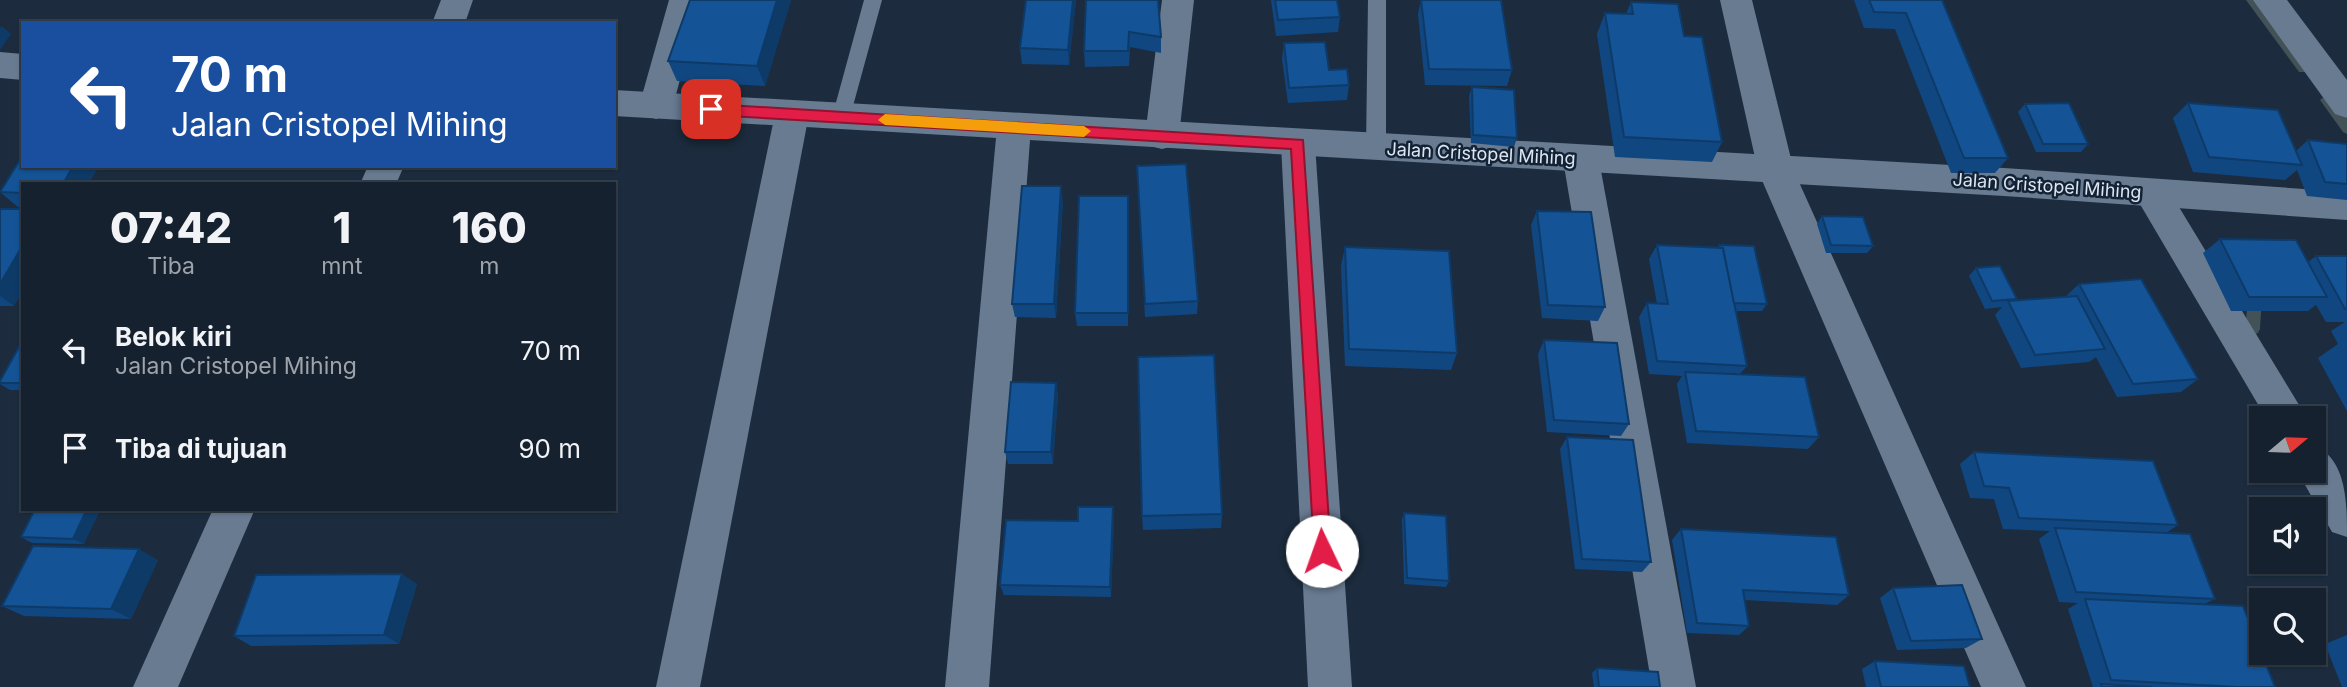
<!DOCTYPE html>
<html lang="id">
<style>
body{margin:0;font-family:Inter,sans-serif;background:#1e2936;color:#f1f3f6;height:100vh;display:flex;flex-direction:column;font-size:26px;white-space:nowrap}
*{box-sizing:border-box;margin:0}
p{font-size:23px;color:#9da3aa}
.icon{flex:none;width:38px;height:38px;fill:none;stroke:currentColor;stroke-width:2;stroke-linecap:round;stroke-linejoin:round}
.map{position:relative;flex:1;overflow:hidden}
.details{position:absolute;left:21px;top:182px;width:595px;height:329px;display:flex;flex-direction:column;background:#15212e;border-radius:0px;box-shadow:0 2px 5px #0004,0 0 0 2px #343e4a}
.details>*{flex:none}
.hud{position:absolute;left:21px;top:21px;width:595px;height:147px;border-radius:0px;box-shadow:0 2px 5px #0004,0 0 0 2px #343e4a;background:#1a4fa0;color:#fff;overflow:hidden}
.needle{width:46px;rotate:71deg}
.controls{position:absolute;left:2249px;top:406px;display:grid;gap:14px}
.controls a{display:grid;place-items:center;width:77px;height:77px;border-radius:0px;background:#15212e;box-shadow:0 2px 5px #0004,0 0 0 2px #343e4a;font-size:35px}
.pin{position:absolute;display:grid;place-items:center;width:60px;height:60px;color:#fff;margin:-30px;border-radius:14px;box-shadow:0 4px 10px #0006}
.me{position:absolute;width:77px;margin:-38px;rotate:357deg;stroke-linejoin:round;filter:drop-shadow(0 0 5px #0008)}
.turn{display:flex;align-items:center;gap:24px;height:147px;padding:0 35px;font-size:32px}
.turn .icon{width:91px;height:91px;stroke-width:2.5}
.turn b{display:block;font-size:49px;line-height:60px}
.eta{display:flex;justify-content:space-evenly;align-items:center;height:119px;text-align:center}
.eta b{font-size:42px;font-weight:800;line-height:49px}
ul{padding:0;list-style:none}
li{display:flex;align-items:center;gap:21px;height:98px;padding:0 35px}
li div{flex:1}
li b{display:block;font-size:26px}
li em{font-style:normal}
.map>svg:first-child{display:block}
</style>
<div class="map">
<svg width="2347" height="687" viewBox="0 0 2347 687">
<rect width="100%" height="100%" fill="#1c2c3e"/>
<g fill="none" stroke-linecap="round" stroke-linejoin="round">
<g fill="#435256" fill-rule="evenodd">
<polygon points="2246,0 2258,0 2307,66 2309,69 2307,72 2299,72"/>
<polygon points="2326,95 2330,97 2347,119 2347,134 2343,132 2320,100"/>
<polygon points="2255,288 2260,290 2262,294 2260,329 2258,333 2245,339 2240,337 2235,327 2237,323 2246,322 2248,294 2250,290"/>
</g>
<g fill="#687b91" fill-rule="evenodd">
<polygon points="864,0 882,0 850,117 848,122 841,124 834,122 832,117"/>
<polygon points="1368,0 1386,0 1386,148 1383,153 1376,155 1369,153 1366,148"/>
</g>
<g fill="#687b91" fill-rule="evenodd">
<polygon points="441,0 473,0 465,23 432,23"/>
<polygon points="669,0 701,0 673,106 668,115 656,119 644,115 639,106"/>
<polygon points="1162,0 1194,0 1179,136 1174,146 1162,149 1150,146 1145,136"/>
<polygon points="1720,0 1752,0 1794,171 2026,687 1981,687 1758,171"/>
<polygon points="792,101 804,105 809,114 700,687 656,687 775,114 780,105"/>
<polygon points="1014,114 1026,118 1031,127 989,687 945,687 997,127 1002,118"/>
<polygon points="1298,130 1310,134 1315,144 1352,687 1308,687 1281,144 1286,134"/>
<polygon points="1581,146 1593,150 1599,160 1696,687 1652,687 1563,160 1569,150"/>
<polygon points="368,166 404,166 396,184 360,184"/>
<polygon points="2152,180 2165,184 2307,418 2266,418 2134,194 2139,184"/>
<path d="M 2314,445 C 2347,460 2347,502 2347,537 L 2332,532 L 2297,471 L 2314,471 Z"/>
<polygon points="213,509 255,509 178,687 133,687"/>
</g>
<g fill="#687b91" fill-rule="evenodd">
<polygon points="2253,0 2287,0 2347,80 2347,118 2335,114"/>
<polygon points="0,52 23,54 23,80 0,78"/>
<polygon points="614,90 2004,168 2347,192 2347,220 2004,196 614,116"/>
</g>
</g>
<g fill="#114780">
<polygon points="690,0 791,0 765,86 677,81 668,61"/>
<polygon points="1026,0 1076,0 1069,65 1022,64 1020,48"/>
<polygon points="1086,0 1161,37 1161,53 1130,47 1129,66 1085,67 1084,51"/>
<polygon points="1271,0 1337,0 1340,17 1338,32 1276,36"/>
<polygon points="1421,0 1512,70 1507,86 1425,85 1418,14"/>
<polygon points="1854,0 1942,0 2008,158 1995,173 1951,173 1895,29 1864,28"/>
<polygon points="1631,2 1684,36 1722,142 1712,162 1615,157 1597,34 1605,13 1626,14"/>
<polygon points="1284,43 1329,70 1349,85 1347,100 1288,103 1282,59"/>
<polygon points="1472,87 1517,138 1514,147 1471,143 1469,96"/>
<polygon points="2188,103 2296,151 2308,140 2347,144 2347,200 2307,196 2297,170 2285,180 2193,172 2173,118"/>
<polygon points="2025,104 2088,144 2081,152 2036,152 2018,112"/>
<polygon points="23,155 23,166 99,166 88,184 23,184 23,207 18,207 0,192"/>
<polygon points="1137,166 1198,301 1197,314 1145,317"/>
<polygon points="1063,201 1056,318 1015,317 1012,304"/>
<polygon points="0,209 14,306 0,306"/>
<polygon points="1129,211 1128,326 1077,326 1075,313"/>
<polygon points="1537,211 1605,307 1598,321 1542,318 1531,225"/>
<polygon points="1822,216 1873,246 1867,253 1826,253 1817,224"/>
<polygon points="2220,239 2308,262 2316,256 2347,256 2347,411 2318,358 2338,344 2331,331 2345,322 2326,322 2316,305 2308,311 2231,311 2203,253"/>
<polygon points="1657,245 1718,247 1719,245 1767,304 1762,311 1735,311 1747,366 1740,374 1819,437 1808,449 1687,443 1677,384 1682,376 1649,374 1639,317 1647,303 1657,304 1649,259"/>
<polygon points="1345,247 1457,353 1451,370 1345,366 1341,266"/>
<polygon points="1976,268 2017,299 2016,301 2065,297 2079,284 2198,379 2181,392 2117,397 2096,357 2089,362 2021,368 1995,315 2002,307 1985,309 1969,276"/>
<polygon points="1544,340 1629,424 1621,436 1547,432 1538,354"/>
<polygon points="23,345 23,390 10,390 0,384 0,381"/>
<polygon points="1056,383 1058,396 1053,464 1008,464 1005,452"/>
<polygon points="1567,437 1651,562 1642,572 1575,569 1560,449"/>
<polygon points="1974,452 2178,525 2166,533 2215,599 2204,604 2275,687 2093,687 2068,609 2078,603 2059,602 2039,539 2050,531 2003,529 1994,499 1970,498 1960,464"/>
<polygon points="35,509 84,544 32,543 21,537"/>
<polygon points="1404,513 1449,581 1446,587 1404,584 1402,519"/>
<polygon points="1222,514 1221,528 1143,530 1142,516"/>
<polygon points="1114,519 1111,597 1004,595 1000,585"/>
<polygon points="1681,529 1849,595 1837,605 1745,600 1749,626 1739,635 1687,633 1672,540"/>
<polygon points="158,560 131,619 24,616 2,606"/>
<polygon points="417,584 399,644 251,646 234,636"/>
<polygon points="1893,588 1982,639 1966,648 1897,650 1880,598"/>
<polygon points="2347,635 2347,687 2342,687 2325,644"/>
<polygon points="1875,661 1970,687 1866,687 1862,669"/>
<polygon points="1597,668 1660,687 1594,687 1592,673"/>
</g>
<g fill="#0e3a68">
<polygon points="777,0 791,0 765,86 757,66"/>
<polygon points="1073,0 1076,0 1069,65 1068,50"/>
<polygon points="2,26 11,34 0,50 0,28"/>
<polygon points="73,166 99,166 88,184 63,184"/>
<polygon points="1061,186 1063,201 1056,318 1054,304"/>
<polygon points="1128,196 1129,211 1128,326"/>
<polygon points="23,245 23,292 14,306 0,296 0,284"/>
<polygon points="1056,383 1058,396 1053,464 1051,452"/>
<polygon points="1113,507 1114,519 1111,597 1110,587"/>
<polygon points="87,509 101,509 84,544 73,539"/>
<polygon points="139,549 158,560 131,619 111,609"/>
<polygon points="402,574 417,584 399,644 384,635"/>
</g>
<g fill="#145395" stroke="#0e3a68" stroke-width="2">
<polygon points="690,0 777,0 757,66 668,61"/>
<polygon points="1026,0 1073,0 1068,50 1020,48"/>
<polygon points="1086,0 1158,0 1161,37 1129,32 1128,51 1084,51"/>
<polygon points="1275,0 1337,0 1340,17 1278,20"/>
<polygon points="1421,0 1501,0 1512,70 1429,69"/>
<polygon points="1869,0 1942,0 2008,158 1964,158 1906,13 1874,12"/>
<polygon points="1631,2 1678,4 1684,36 1702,37 1722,142 1624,137 1605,13 1633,14"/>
<polygon points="1325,42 1329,70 1347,69 1349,85 1289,88 1284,43"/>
<polygon points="1472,87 1514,90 1517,138 1473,135"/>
<polygon points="2069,103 2088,144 2043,144 2025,104"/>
<polygon points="2188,103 2278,110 2302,165 2209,157"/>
<polygon points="2308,140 2347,144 2347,184 2325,182"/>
<polygon points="23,155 23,166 73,166 63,184 23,184 23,193 0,192"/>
<polygon points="1186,164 1198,301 1145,304 1137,166"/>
<polygon points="1022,186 1061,186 1054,304 1012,304"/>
<polygon points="1079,196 1128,196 1128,313 1075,313"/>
<polygon points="0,209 23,209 23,245 0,284"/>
<polygon points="1537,211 1591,212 1605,307 1548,305"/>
<polygon points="1822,216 1863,217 1873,246 1831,245"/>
<polygon points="2220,239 2296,240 2327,297 2249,297"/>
<polygon points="1657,245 1723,248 1747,366 1657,361 1647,303 1668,304"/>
<polygon points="1719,245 1754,246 1767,304 1734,303 1723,248 1720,248"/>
<polygon points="1345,247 1449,251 1457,353 1349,349"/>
<polygon points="2316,256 2347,256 2347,309 2345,309"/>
<polygon points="2000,266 2017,299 1992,301 1976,268"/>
<polygon points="2141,279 2198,379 2133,384 2079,284"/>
<polygon points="2077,296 2105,349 2035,355 2008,301"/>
<polygon points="1544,340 1617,343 1629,424 1554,420"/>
<polygon points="20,345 23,345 23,383 0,383 0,381"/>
<polygon points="1214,355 1222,514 1142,516 1138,357"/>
<polygon points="1685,372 1805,377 1819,437 1696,431"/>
<polygon points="1011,382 1056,383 1051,452 1005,452"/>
<polygon points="1567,437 1633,440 1651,562 1582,559"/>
<polygon points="1974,452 2153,461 2178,525 2019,518 2009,488 1984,486"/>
<polygon points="1078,507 1113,507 1110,587 1000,585 1006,520 1078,521"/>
<polygon points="35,509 87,509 73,539 21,537"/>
<polygon points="1404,513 1446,516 1449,581 1407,578"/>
<polygon points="2055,528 2190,534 2215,599 2076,592"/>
<polygon points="1681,529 1836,537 1849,595 1743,590 1749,626 1697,623"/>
<polygon points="33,546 139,549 111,609 2,606"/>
<polygon points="402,574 384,635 234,636 256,575"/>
<polygon points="1962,585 1982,639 1911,641 1893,588"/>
<polygon points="2085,599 2243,606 2275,687 2236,687 2111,680"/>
<polygon points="1875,661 1964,666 1970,687 1881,687"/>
<polygon points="1597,668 1658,672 1660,687 1599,687"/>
<polygon points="2101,684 2152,687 2102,687"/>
</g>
<polygon fill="#e11d48" stroke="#92132f" stroke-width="2" points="711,104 1303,140 1331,551 1328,557 1322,559 1316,557 1314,551 1291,149 711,115 704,109"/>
<polygon fill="#f59e0b" points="885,114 1084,126 1091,131 1084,137 885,125 878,120"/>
<g text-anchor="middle" stroke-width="5" stroke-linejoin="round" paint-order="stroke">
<g font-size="18" fill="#dce6f2" stroke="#132234">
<text transform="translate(1481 154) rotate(3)" y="6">Jalan Cristopel Mihing</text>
<text transform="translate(2047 186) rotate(4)" y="6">Jalan Cristopel Mihing</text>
</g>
</g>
</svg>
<div class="controls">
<a><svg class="needle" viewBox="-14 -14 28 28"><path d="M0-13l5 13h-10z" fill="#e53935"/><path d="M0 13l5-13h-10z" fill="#9da3aa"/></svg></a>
<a><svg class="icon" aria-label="sound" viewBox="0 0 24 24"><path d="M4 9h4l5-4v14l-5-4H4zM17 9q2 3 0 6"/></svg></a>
<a><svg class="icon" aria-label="search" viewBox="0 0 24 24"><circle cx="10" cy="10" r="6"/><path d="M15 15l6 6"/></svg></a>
</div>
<div class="pin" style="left:711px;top:109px;background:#d93025"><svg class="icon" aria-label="arrive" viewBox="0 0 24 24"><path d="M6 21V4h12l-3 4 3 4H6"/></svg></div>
<svg class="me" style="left:1322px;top:551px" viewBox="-20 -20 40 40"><circle r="19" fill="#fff"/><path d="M0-13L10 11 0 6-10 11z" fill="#e11d48"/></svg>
<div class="hud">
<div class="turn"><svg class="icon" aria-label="left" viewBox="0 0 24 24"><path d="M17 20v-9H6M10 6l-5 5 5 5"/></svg><div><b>70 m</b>Jalan Cristopel Mihing</div></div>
</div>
<section class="details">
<div class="eta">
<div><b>07:42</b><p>Tiba</p></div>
<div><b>1</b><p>mnt</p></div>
<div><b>160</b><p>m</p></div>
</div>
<ul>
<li><svg class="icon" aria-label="left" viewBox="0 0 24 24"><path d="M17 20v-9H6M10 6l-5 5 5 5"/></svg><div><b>Belok kiri</b><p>Jalan Cristopel Mihing</p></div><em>70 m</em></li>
<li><svg class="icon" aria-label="arrive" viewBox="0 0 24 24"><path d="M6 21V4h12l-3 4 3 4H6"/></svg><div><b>Tiba di tujuan</b></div><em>90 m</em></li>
</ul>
</section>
</div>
